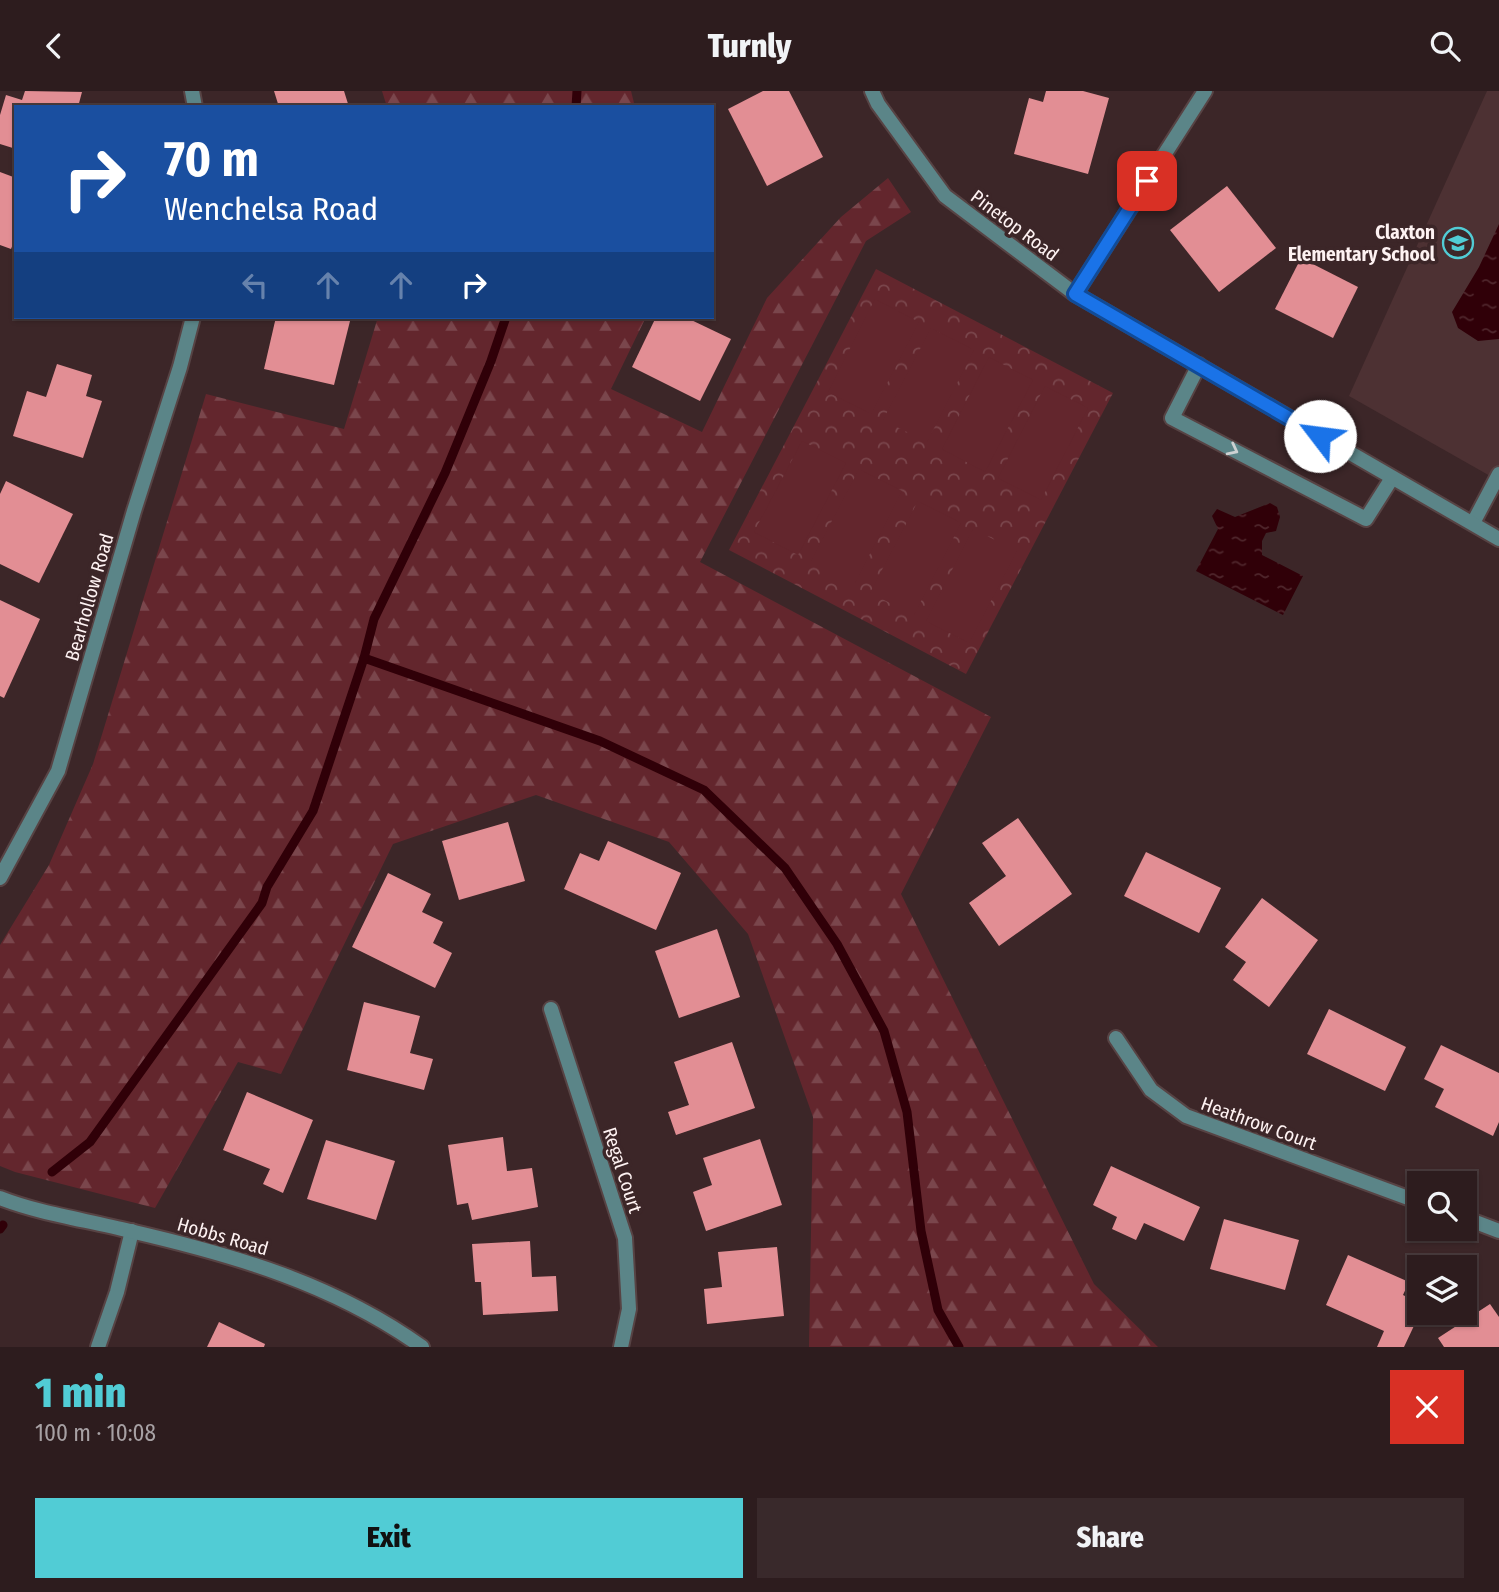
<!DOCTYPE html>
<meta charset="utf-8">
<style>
body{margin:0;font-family:"Fira Sans Condensed",sans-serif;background:#39292b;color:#f1f3f6;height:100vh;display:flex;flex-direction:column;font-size:26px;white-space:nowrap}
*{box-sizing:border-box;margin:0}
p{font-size:23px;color:#a7a1a4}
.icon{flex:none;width:38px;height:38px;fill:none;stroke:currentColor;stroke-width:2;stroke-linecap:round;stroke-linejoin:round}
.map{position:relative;height:1256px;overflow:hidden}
.drawer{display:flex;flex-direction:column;background:#2d1c1e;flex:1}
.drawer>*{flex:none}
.top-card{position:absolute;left:14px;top:14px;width:700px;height:214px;border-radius:0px;box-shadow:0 2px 5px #0004,0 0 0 2px #483a3c;background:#1a4fa0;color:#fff;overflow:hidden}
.fabs{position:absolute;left:1407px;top:1080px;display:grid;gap:14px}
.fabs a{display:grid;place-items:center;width:70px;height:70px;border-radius:0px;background:#2d1c1e;box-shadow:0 2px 5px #0004,0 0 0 2px #483a3c;font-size:35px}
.pin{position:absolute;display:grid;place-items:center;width:60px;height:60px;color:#fff;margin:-30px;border-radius:14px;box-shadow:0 4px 10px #0006}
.me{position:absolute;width:77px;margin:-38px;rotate:300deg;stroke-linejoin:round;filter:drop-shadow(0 0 5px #0008)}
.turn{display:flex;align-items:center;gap:24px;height:147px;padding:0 35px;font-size:32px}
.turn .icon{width:91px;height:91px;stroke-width:2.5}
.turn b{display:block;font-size:49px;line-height:60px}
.lanes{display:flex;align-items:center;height:66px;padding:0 35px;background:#0003;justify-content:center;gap:35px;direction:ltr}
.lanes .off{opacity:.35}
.round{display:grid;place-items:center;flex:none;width:74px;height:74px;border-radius:0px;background:#39292b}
.summary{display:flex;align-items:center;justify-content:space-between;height:119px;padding:0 35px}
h1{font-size:42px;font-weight:800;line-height:52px;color:#51ccd5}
.primary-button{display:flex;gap:14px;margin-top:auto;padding:14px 35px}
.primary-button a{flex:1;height:80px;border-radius:0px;background:#51ccd5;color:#111;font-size:28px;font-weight:800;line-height:80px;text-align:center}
.primary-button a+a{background:#39292b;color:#f1f3f6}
header{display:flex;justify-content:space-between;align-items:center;height:91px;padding:0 35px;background:#2d1c1e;font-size:32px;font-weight:800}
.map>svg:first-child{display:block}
</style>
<header><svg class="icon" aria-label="back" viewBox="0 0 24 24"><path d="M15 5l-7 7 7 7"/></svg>Turnly<svg class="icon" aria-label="search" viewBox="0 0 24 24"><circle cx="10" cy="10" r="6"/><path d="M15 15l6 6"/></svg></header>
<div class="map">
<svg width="1499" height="1256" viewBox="0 0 1499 1256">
<defs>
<pattern id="forest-firs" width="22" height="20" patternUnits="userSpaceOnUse" patternTransform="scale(1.75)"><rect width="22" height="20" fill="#63262d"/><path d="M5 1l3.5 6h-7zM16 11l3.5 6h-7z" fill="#7a464c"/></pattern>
<pattern id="park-crowns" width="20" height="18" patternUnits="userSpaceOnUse" patternTransform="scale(1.75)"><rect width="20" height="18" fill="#63262d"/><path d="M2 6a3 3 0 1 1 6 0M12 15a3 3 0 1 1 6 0" fill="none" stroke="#7a464c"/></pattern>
<pattern id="water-ripples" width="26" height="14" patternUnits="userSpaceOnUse" patternTransform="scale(1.75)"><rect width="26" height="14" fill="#300008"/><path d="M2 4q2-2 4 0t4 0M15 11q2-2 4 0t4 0" fill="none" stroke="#4f262c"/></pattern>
</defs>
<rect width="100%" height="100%" fill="#3c2628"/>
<polygon fill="#4d3133" points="1487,0 1499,0 1499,390 1349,305"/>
<g fill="url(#forest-firs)">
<polygon points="382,0 631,0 635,16 387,16"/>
<polygon points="888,87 911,121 866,150 700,471 991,626 901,803 1094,1193 1158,1256 809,1256 813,1026 748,843 669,751 536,704 393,753 281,983 238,971 155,1117 15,1081 0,1075 0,854 49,774 93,673 206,303 344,338 378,226 646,226 611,298 702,341 767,207 841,126"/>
</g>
<polygon fill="url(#park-crowns)" points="876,178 1113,302 966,583 729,459"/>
<g fill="#63262d">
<polygon points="875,208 919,231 871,323 828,301"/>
<polygon points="931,237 974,259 927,351 883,329"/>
<polygon points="989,266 1033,289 985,381 942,358"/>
<polygon points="1045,295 1088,317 1041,409 998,387"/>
<polygon points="802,350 846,372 798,464 754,441"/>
<polygon points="859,378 902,400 855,492 811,470"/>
<polygon points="918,410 961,432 914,524 870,502"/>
<polygon points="973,438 1017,460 969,552 926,530"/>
</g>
<g fill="url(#water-ripples)">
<polygon points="1499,133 1499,248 1478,250 1458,237 1452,221 1479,176"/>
<polygon points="1270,412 1277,416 1280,426 1276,440 1266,442 1262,450 1262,464 1303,485 1283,524 1196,480 1218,438 1212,425 1217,418 1235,426"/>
</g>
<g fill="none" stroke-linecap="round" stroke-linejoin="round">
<g stroke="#300008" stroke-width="9">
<polyline points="576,16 577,0"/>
<polyline points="364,567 600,650 704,699 785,777 837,853 884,940 907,1021 921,1140 938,1219 959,1256"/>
<polyline points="52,1081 90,1051 262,812 267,796 313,720 364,567 374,528 445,382 491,270 506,226"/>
<polyline points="0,1138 3,1134"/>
</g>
</g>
<g fill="#e28e94">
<polygon points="25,0 82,1 78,16 16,16 16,58 0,53 0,24 6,4 22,9"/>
<polygon points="274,0 344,0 349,16 279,16"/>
<polygon points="763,0 789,0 823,66 767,95 728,18"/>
<polygon points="1046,0 1083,0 1109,7 1088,83 1014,63 1029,7 1043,11"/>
<polygon points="0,81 16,87 16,146 11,158 0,154"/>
<polygon points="1227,95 1276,157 1219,201 1170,139"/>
<polygon points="1301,167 1358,196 1333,247 1275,218"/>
<polygon points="276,226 351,226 334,294 264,278"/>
<polygon points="656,226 685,226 731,248 700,310 632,276"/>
<polygon points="57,273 92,284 86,305 102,310 83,367 13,345 27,300 46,306"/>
<polygon points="6,390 73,423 39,492 0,473 0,403"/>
<polygon points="0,509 40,528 4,607 0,605"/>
<polygon points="1018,727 1072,803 999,855 969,812 1006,785 982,752"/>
<polygon points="508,731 525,790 459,809 442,750"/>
<polygon points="608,750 681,782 656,839 564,798 580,762 599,770"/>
<polygon points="1146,761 1221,797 1199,842 1124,805"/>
<polygon points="388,782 431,803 422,821 443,831 433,852 452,862 435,897 352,856"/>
<polygon points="1262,807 1318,849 1269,916 1233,889 1246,871 1225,856"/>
<polygon points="717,838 740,906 679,927 655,860"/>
<polygon points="364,911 420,925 410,962 433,968 424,999 347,979"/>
<polygon points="1329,918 1406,956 1385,1000 1307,963"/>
<polygon points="732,951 755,1017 676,1044 668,1021 689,1014 674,971"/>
<polygon points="1441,954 1499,982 1499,1031 1493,1045 1435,1016 1444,998 1424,988"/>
<polygon points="247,1001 313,1029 283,1102 263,1093 270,1078 223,1059"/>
<polygon points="503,1046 507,1080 532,1077 538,1116 472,1129 468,1112 457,1114 448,1054"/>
<polygon points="760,1048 782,1114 706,1140 693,1101 712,1094 703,1067"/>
<polygon points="326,1049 395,1070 376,1129 307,1108"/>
<polygon points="1111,1075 1200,1116 1184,1150 1144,1132 1136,1149 1112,1138 1117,1126 1093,1114"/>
<polygon points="1224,1128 1299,1149 1285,1199 1210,1178"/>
<polygon points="530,1150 532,1186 556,1185 558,1220 483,1224 481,1191 475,1191 472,1153"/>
<polygon points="777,1156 784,1225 707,1233 704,1198 722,1196 718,1161"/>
<polygon points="1348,1164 1409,1191 1403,1204 1419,1212 1420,1222 1404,1256 1377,1256 1384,1240 1326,1214"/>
<polygon points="1490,1213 1499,1226 1499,1256 1444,1256 1438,1247"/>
<polygon points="219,1231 265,1253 264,1256 207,1256"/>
</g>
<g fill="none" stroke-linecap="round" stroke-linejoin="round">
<g stroke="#574344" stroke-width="18">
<g id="service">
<polyline points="1199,274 1172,327 1366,428 1392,387"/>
<polyline points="1473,432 1499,383"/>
</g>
</g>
<g stroke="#574344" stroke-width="18">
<g id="minor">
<polyline points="192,0 195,16"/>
<polyline points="872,0 878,13 945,105 1075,203 1499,448"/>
<polyline points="1075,203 1205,0"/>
<polyline points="0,787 58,680 134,420 180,276 193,226"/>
<polyline points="551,918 625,1147 629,1218 621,1256"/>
<polyline points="1116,947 1151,999 1186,1025 1419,1111"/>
<polyline points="1465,1127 1499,1140"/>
<polyline points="98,1256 117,1201 132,1140"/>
</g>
</g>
<g stroke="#574344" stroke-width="18">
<path id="tertiary" d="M 0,1107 C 41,1123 87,1129 130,1140 C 234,1164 334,1193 422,1256"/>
</g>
<use href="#service" stroke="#5b8588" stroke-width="14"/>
<use href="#minor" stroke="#5b8588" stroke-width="14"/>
<use href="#tertiary" stroke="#5b8588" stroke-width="14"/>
</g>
<defs><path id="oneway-chevron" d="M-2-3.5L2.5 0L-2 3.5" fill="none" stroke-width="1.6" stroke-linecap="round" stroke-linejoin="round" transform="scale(1.75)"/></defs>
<use stroke="#cdd1d2" href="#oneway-chevron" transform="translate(1233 359) rotate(27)"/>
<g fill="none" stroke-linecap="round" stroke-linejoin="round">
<g stroke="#114b97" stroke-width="18">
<polyline id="route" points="1147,90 1075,203 1320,345"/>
</g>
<use href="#route" stroke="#1a73e8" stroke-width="12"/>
</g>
<defs>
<g id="school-ring" transform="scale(1.575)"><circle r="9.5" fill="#3c2628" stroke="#51ccd5" stroke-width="1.5"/><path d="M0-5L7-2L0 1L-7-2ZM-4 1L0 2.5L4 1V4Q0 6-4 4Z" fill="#51ccd5"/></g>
</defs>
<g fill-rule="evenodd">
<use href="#school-ring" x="1458" y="152"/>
</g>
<g text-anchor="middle" stroke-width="7" stroke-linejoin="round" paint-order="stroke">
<g font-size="19" fill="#fef2f2" stroke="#3c2628">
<text transform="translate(1015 134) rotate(37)" y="7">Pinetop Road</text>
<text transform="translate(89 506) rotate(-74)" y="7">Bearhollow Road</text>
<text transform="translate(1259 1032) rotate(20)" y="7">Heathrow Court</text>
<text transform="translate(623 1079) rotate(72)" y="7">Regal Court</text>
<text transform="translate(223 1145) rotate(16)" y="7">Hobbs Road</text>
</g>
<g font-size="19" font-weight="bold" fill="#fef2f2" stroke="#3c2628" text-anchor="end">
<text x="1435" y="148">Claxton<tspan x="1435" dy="22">Elementary School</tspan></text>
</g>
</g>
</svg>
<div class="fabs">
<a><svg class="icon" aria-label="search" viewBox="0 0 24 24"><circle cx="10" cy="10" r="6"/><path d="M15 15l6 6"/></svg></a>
<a><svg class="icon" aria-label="layers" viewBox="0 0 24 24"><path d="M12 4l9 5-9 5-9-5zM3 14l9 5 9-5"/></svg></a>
</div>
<div class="pin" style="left:1147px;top:90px;background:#d93025"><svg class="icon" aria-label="arrive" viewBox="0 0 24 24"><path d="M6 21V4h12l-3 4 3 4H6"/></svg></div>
<svg class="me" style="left:1320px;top:345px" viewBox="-20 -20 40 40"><circle r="19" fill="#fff"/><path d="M0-13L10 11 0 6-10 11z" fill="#1a73e8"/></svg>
<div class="top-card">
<div class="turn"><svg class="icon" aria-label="right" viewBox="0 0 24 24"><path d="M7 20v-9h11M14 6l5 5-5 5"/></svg><div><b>70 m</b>Wenchelsa Road</div></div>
<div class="lanes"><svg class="icon off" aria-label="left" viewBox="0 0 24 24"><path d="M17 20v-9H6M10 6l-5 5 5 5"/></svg><svg class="icon off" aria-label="ahead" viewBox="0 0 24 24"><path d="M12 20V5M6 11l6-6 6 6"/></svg><svg class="icon off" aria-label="ahead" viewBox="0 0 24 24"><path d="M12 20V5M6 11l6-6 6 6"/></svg><svg class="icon" aria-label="right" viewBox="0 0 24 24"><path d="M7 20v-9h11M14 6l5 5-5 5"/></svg></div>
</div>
</div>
<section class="drawer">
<div class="summary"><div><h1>1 min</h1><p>100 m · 10:08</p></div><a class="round" style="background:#d93025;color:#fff"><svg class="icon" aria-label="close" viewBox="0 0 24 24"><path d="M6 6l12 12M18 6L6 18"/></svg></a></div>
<div class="primary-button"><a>Exit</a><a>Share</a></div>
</section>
